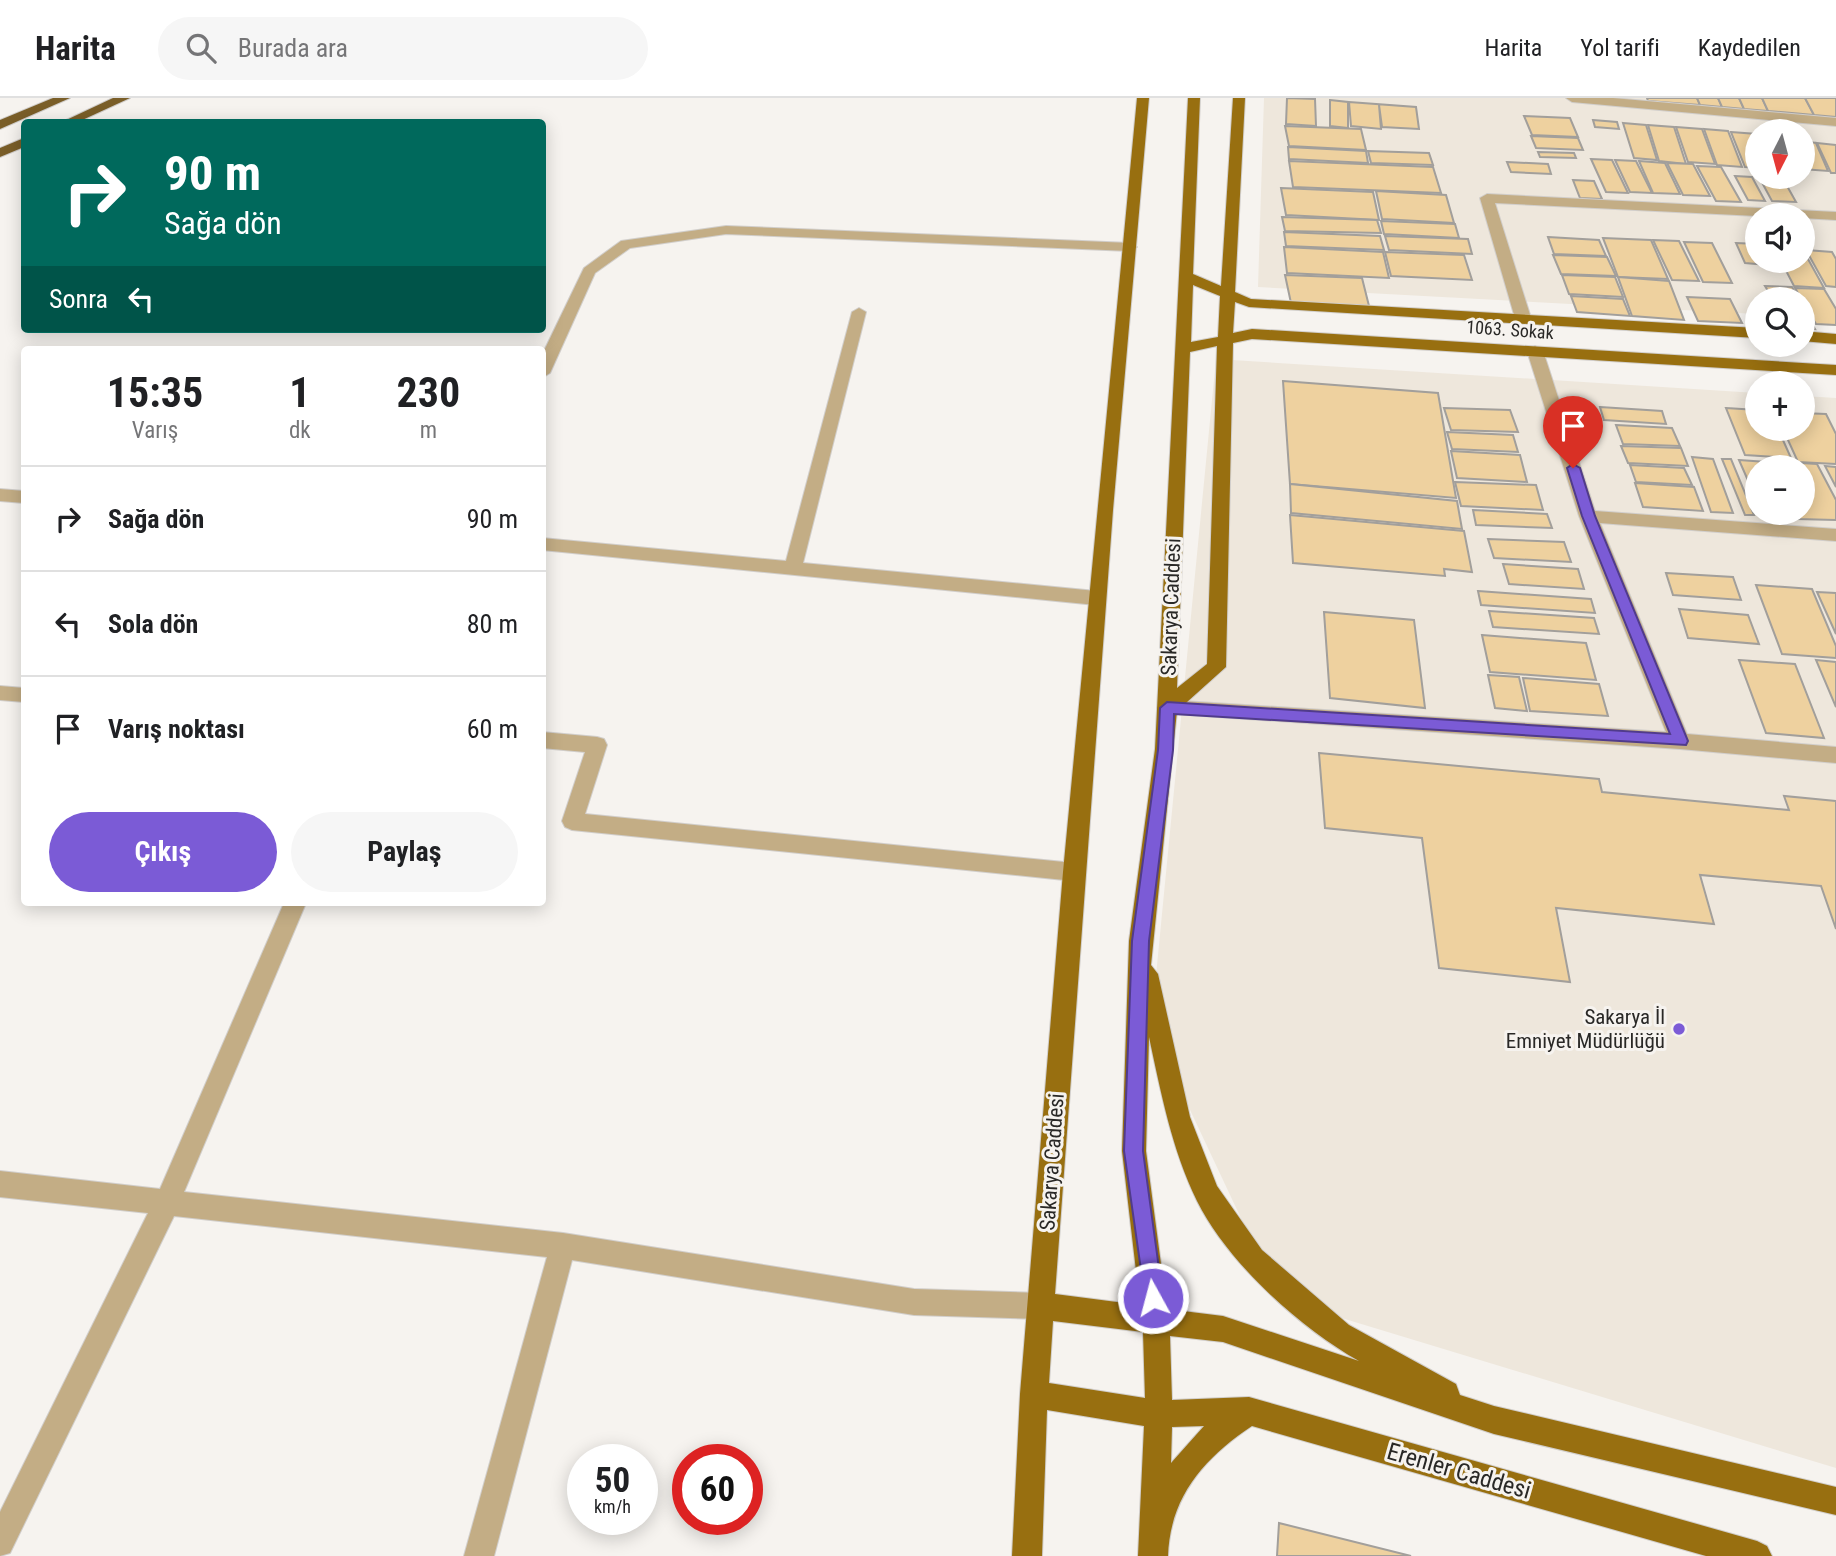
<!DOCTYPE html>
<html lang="tr">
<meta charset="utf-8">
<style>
body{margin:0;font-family:"Roboto Condensed",sans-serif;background:#f6f6f6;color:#202124;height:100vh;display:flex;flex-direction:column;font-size:26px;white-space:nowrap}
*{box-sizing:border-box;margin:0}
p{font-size:23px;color:#757577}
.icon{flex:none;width:38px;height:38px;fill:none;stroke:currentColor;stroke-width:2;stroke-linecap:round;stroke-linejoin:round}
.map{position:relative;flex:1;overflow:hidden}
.side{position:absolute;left:21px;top:248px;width:525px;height:560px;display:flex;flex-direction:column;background:#fff;border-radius:7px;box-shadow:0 4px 18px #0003}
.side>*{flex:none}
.banner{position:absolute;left:21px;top:21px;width:525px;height:214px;border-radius:7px;box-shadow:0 4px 18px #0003;background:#00695c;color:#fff;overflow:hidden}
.needle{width:46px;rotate:186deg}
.controls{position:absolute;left:1745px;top:21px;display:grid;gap:14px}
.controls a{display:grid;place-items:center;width:70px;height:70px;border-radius:50%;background:#fff;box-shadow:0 4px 18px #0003;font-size:35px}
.speed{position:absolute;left:567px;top:1346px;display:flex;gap:14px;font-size:35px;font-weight:700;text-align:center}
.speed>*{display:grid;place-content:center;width:91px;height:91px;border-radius:50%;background:#fff;box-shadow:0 4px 18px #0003;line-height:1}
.speed small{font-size:18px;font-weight:400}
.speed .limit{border:10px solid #d22;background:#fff;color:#111}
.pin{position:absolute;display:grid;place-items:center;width:60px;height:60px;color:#fff;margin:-72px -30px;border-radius:50% 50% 50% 0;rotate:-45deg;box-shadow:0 0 7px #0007}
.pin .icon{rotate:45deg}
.me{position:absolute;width:77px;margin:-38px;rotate:353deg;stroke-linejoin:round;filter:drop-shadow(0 0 5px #0008)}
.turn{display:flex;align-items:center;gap:24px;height:147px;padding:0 28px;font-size:32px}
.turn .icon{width:91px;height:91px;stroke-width:2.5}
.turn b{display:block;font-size:49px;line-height:60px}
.then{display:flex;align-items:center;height:66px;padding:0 28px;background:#0003;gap:14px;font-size:26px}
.eta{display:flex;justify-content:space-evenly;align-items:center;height:119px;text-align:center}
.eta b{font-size:42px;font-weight:700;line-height:49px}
.action{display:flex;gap:14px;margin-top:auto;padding:14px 28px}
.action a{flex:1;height:80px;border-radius:42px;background:#7b5bd6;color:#fff;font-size:28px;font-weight:700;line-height:80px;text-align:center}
.action a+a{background:#f6f6f6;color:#202124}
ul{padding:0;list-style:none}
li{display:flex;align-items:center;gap:21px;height:105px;padding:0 28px;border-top:2px solid #e0e0e0}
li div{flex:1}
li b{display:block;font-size:26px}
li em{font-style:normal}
header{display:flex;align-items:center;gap:42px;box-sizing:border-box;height:98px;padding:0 35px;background:#fff;border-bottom:2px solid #e0e0e0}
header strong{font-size:33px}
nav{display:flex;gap:38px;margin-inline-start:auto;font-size:24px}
.search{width:490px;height:63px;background:#f6f6f6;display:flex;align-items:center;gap:18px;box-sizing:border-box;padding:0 24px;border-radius:38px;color:#757577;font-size:26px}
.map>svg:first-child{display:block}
</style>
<header>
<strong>Harita</strong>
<div class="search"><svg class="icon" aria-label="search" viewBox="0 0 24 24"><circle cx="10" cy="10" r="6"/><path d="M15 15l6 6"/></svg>Burada ara</div>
<nav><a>Harita</a><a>Yol tarifi</a><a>Kaydedilen</a></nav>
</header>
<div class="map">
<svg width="1836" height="1458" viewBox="0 0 1836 1458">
<rect width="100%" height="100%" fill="#f6f3ef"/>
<g fill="#eee7dc" fill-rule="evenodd">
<path d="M 1264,0 L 1836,0 L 1836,221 L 1803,219 L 1802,201 L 1757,201 L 1757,216 L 1258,189 ZM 1757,33 L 1802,33 L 1802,79 L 1757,79 ZM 1757,117 L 1802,117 L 1802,163 L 1757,163 Z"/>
<path d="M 1216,261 L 1757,295 L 1757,331 L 1802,331 L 1803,298 L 1836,300 L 1836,1370 L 1279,1201 L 1151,929 ZM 1757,369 L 1802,369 L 1802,415 L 1757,415 Z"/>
</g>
<g fill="#eed19f" stroke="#a29f9b" stroke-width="2">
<polygon points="1287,0 1315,1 1316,28 1286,26"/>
<polygon points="1647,0 1697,0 1700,7 1648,3"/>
<polygon points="1697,0 1718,0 1722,9 1700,7"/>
<polygon points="1718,0 1739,0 1744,11 1722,9"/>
<polygon points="1739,0 1762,0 1768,13 1744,11"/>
<polygon points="1762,0 1805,0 1814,17 1768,13"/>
<polygon points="1805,0 1836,0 1836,19 1814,17"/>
<polygon points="1330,2 1348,4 1348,30 1330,28"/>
<polygon points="1349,4 1416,9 1419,31 1382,29 1379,7 1381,31 1351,28"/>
<polygon points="1524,18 1570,20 1578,39 1532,37"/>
<polygon points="1593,22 1617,24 1619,31 1595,29"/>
<polygon points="1623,25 1646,27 1657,62 1634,60"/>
<polygon points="1648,27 1674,29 1686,66 1659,63"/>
<polygon points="1285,28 1361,31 1366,52 1289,48"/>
<polygon points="1676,29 1702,31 1715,66 1688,64"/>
<polygon points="1704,31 1728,33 1742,69 1717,67"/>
<polygon points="1731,34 1757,36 1757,70 1745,69"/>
<polygon points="1531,38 1578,40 1583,52 1536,50"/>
<polygon points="1802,43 1816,45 1828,73 1802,71"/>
<polygon points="1817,45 1836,47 1836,75 1831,75"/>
<polygon points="1288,49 1366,53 1368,65 1289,61"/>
<polygon points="1368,53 1429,55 1433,67 1371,65"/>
<polygon points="1538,54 1574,55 1576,60 1540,59"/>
<polygon points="1591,61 1612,62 1628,95 1606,94"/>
<polygon points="1615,62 1636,63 1652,95 1630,94"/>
<polygon points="1289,63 1433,69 1441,95 1293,89"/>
<polygon points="1639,63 1665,65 1680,96 1653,95"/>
<polygon points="1507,64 1548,66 1551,76 1511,74"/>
<polygon points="1667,65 1693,66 1710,98 1683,97"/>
<polygon points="1697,68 1721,69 1741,104 1716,103"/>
<polygon points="1735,78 1752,79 1765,103 1748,102"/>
<polygon points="1759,79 1782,79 1796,104 1772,103"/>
<polygon points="1573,82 1594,83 1602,101 1580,100"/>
<polygon points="1281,90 1373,94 1379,122 1286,117"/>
<polygon points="1376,93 1446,97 1454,125 1382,121"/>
<polygon points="1282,119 1377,122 1381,135 1285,133"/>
<polygon points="1381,123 1455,126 1459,140 1384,136"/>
<polygon points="1284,134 1380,138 1384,152 1286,148"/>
<polygon points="1385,138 1468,141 1472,156 1389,152"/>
<polygon points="1548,139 1599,142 1606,158 1554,156"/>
<polygon points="1603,140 1651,142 1668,181 1618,179"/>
<polygon points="1653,142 1679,143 1699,183 1672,182"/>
<polygon points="1684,144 1712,145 1732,185 1703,184"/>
<polygon points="1736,145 1757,146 1757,163 1767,163 1769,167 1745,165"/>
<polygon points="1284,149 1383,154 1389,180 1287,175"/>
<polygon points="1803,152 1824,190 1794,188 1781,163 1802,163"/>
<polygon points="1806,152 1832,154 1836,161 1836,189 1826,188"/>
<polygon points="1385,154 1464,157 1472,182 1391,178"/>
<polygon points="1553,157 1607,159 1616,178 1561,176"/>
<polygon points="1285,177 1362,180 1369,208 1291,205"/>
<polygon points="1562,177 1615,179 1623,199 1569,196"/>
<polygon points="1618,179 1669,183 1684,222 1632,218"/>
<polygon points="1765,188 1792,189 1799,201 1773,201"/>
<polygon points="1795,190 1824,191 1836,211 1836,227 1816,226"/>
<polygon points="1571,198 1623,201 1630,218 1577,214"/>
<polygon points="1687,199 1730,201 1742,225 1698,223"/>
<polygon points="1802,208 1815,231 1802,230"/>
<polygon points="1283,283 1438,295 1456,400 1290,386"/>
<polygon points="1600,309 1662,313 1666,326 1604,322"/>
<polygon points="1444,310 1510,312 1518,334 1451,332"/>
<polygon points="1726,310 1757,312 1757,331 1778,331 1791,360 1745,357"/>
<polygon points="1802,315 1826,316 1836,336 1836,366 1798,364 1783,331 1802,331"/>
<polygon points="1616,327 1672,330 1680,348 1623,346"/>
<polygon points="1447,334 1513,337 1518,354 1452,351"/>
<polygon points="1621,348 1681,350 1688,368 1628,365"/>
<polygon points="1451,353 1520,357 1527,384 1457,380"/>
<polygon points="1692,359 1713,361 1733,415 1711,414"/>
<polygon points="1722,361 1731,361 1754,417 1745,417"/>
<polygon points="1739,362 1767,364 1769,369 1757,369 1757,403"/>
<polygon points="1768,363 1817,366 1836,402 1836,422 1797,421 1794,415 1802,415 1802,369 1771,369"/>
<polygon points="1630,367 1684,370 1692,387 1636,384"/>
<polygon points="1825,368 1836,369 1836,389"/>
<polygon points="1455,384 1536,387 1543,412 1461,408"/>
<polygon points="1635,385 1694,389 1703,413 1643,409"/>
<polygon points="1290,386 1457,403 1462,431 1291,415"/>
<polygon points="1473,412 1547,416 1552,430 1476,427"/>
<polygon points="1762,415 1790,415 1792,420 1764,418"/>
<polygon points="1290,417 1464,433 1472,474 1444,471 1445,478 1293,465"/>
<polygon points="1488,441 1564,444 1571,464 1494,460"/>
<polygon points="1503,466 1578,471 1584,491 1509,486"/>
<polygon points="1666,475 1733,479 1741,502 1673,497"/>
<polygon points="1756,487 1812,491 1836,548 1836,560 1782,556"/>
<polygon points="1478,493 1591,501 1595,515 1481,507"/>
<polygon points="1817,494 1836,495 1836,536"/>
<polygon points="1679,511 1748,517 1759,546 1688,540"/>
<polygon points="1489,513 1594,520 1599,536 1493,529"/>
<polygon points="1324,514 1414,522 1425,610 1330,600"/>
<polygon points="1482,537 1586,545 1596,582 1490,574"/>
<polygon points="1739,562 1795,566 1824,640 1766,635"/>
<polygon points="1816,562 1836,564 1836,609"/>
<polygon points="1488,577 1519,579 1527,613 1495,610"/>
<polygon points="1523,580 1599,586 1608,618 1530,613"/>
<polygon points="1319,655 1599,681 1602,694 1789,712 1784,698 1836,703 1836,831 1821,788 1700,777 1714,826 1556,810 1570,884 1439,870 1422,740 1325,730"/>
<polygon points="1279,1425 1411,1458 1277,1458"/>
</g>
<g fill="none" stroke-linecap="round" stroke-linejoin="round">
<g stroke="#d1cecb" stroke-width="2">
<g id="minor">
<polygon points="1566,0 1613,0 1836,20 1836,28 1572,4"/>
<polygon points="1487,96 1836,114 1836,122 1802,120 1802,117 1757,118 1495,105 1531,220 1523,225 1515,220 1480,100"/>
<polygon points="726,128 1130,145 1137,149 1130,153 726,136 630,150 595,175 550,275 542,280 542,257 584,170 621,143"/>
<polygon points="859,210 866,214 803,465 1096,493 1105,500 1102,505 1096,507 542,452 542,440 786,463 852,214"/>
<polygon points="1535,248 1543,253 1595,413 1836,431 1836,443 1600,425 1687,636 1836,649 1836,665 1680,651 1160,615 1157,610 1160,605 1167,602 1666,634 1579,418 1527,253"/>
<polygon points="0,391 24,393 24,405 0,403"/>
<polygon points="0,588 24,590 24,604 0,602"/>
<polygon points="542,634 597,639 604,641 607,647 585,716 1074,765 1082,768 1085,774 1082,780 1074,783 572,732 565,729 562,723 585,654 542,650"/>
<polygon points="284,805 306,805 184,1094 563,1135 914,1191 1041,1195 1050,1199 1054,1208 1050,1217 1041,1221 914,1217 572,1162 494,1458 464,1458 547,1159 174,1118 10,1455 0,1458 0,1414 148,1115 0,1099 0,1073 160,1091"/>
</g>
</g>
<g stroke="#d1cecb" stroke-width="2">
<g id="major">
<path d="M 1137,0 L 1149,0 L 1113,412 L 1055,1196 L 1140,1207 L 1122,1053 L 1129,843 L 1155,651 L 1188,0 L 1200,0 L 1193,176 L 1221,188 L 1233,0 L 1245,0 L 1235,194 L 1251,201 L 1757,230 L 1757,240 L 1249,209 L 1235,204 L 1233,235 L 1252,231 L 1836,267 L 1836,277 L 1252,241 L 1233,245 L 1226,569 L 1177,613 L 1151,867 L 1158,876 L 1190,1019 L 1217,1088 L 1262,1152 L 1349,1227 L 1456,1286 L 1460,1297 L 1494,1308 L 1836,1389 L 1836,1417 L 1494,1336 L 1223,1244 L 1170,1238 L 1172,1302 L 1249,1299 L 1757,1443 L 1767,1448 L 1772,1458 L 1706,1458 L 1252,1328 C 1204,1360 1170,1399 1168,1458 L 1138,1458 L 1144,1328 L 1047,1312 L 1042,1458 L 1012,1458 L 1020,1296 L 1063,774 ZM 1193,187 L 1220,198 L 1218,239 L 1191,244 ZM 1217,248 L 1207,566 L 1177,590 L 1190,254 ZM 1149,939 C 1161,995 1172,1052 1197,1103 C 1228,1165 1300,1230 1359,1263 L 1223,1218 L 1167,1211 L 1146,1053 ZM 1053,1223 L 1143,1234 L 1145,1300 L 1049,1285 ZM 1204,1328 L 1171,1365 L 1172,1329 Z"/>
<polygon points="1802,233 1836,236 1836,246 1802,243"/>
</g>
</g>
<g stroke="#d1cecb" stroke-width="2">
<g id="highway">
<polygon points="53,0 70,0 0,31 0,22"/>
<polygon points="113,0 130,0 78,24 62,24"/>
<polygon points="24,40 24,49 0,59 0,50"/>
</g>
</g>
<use href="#minor" fill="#c3ad85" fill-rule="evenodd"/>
<use href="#major" fill="#986f10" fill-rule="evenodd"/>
<use href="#highway" fill="#7a5e28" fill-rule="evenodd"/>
</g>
<polygon fill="#7b5bd6" stroke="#503b8b" stroke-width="2" points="1573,366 1580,370 1595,418 1688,643 1686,647 1174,616 1173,652 1149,843 1143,1053 1163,1200 1160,1207 1153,1210 1146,1207 1124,1053 1132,843 1158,652 1160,610 1167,604 1670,636 1582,418 1567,370"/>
<circle fill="#7b5bd6" stroke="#f6f3ef" stroke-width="2.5" cx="1679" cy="931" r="7"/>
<g text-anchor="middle" stroke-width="6" stroke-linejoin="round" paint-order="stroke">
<g font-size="18" fill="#292826" stroke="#f6f3ef">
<text transform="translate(1510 232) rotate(4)" y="6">1063. Sokak</text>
</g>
<g font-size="21" fill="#292826" stroke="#f6f3ef">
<text transform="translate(1171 509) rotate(-88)" y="7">Sakarya Caddesi</text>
<text transform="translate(1052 1064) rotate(-86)" y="7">Sakarya Caddesi</text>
</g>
<g font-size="21" fill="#292826" stroke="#f6f3ef" text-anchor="end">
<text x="1665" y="926">Sakarya İl<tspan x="1665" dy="24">Emniyet Müdürlüğü</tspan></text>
</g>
<g font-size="24" fill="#292826" stroke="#f6f3ef">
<text transform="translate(1459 1373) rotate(16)" y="8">Erenler Caddesi</text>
</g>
</g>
</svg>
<div class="controls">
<a><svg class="needle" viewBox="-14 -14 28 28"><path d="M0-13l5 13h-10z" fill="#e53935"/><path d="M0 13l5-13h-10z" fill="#757577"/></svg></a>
<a><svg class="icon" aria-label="sound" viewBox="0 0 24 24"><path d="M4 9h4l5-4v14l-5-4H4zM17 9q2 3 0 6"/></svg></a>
<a><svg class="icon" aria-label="search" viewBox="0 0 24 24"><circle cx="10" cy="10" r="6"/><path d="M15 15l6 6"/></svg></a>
<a>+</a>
<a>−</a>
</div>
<div class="speed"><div>50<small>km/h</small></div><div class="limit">60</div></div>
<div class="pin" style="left:1573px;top:370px;background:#d93025"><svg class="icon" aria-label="arrive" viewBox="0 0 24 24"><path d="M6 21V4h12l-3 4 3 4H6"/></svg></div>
<svg class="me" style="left:1153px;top:1200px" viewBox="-20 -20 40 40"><circle r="17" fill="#7b5bd6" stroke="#fff" stroke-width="3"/><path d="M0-11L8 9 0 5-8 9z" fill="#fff"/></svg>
<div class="banner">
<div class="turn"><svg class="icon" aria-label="right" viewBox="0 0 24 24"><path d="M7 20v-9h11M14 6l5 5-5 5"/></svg><div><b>90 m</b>Sağa dön</div></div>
<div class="then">Sonra<svg class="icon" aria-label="left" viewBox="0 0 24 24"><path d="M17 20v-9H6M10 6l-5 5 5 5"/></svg></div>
</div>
<section class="side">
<div class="eta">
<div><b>15:35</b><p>Varış</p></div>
<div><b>1</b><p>dk</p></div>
<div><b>230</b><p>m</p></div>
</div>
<ul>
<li><svg class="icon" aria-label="right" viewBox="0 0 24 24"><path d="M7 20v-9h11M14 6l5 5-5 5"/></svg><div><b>Sağa dön</b></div><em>90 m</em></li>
<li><svg class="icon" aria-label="left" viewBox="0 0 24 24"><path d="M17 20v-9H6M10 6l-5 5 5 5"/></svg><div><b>Sola dön</b></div><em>80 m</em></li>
<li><svg class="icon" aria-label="arrive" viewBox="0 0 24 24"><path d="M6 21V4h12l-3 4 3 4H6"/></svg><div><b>Varış noktası</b></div><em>60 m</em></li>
</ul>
<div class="action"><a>Çıkış</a><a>Paylaş</a></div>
</section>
</div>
